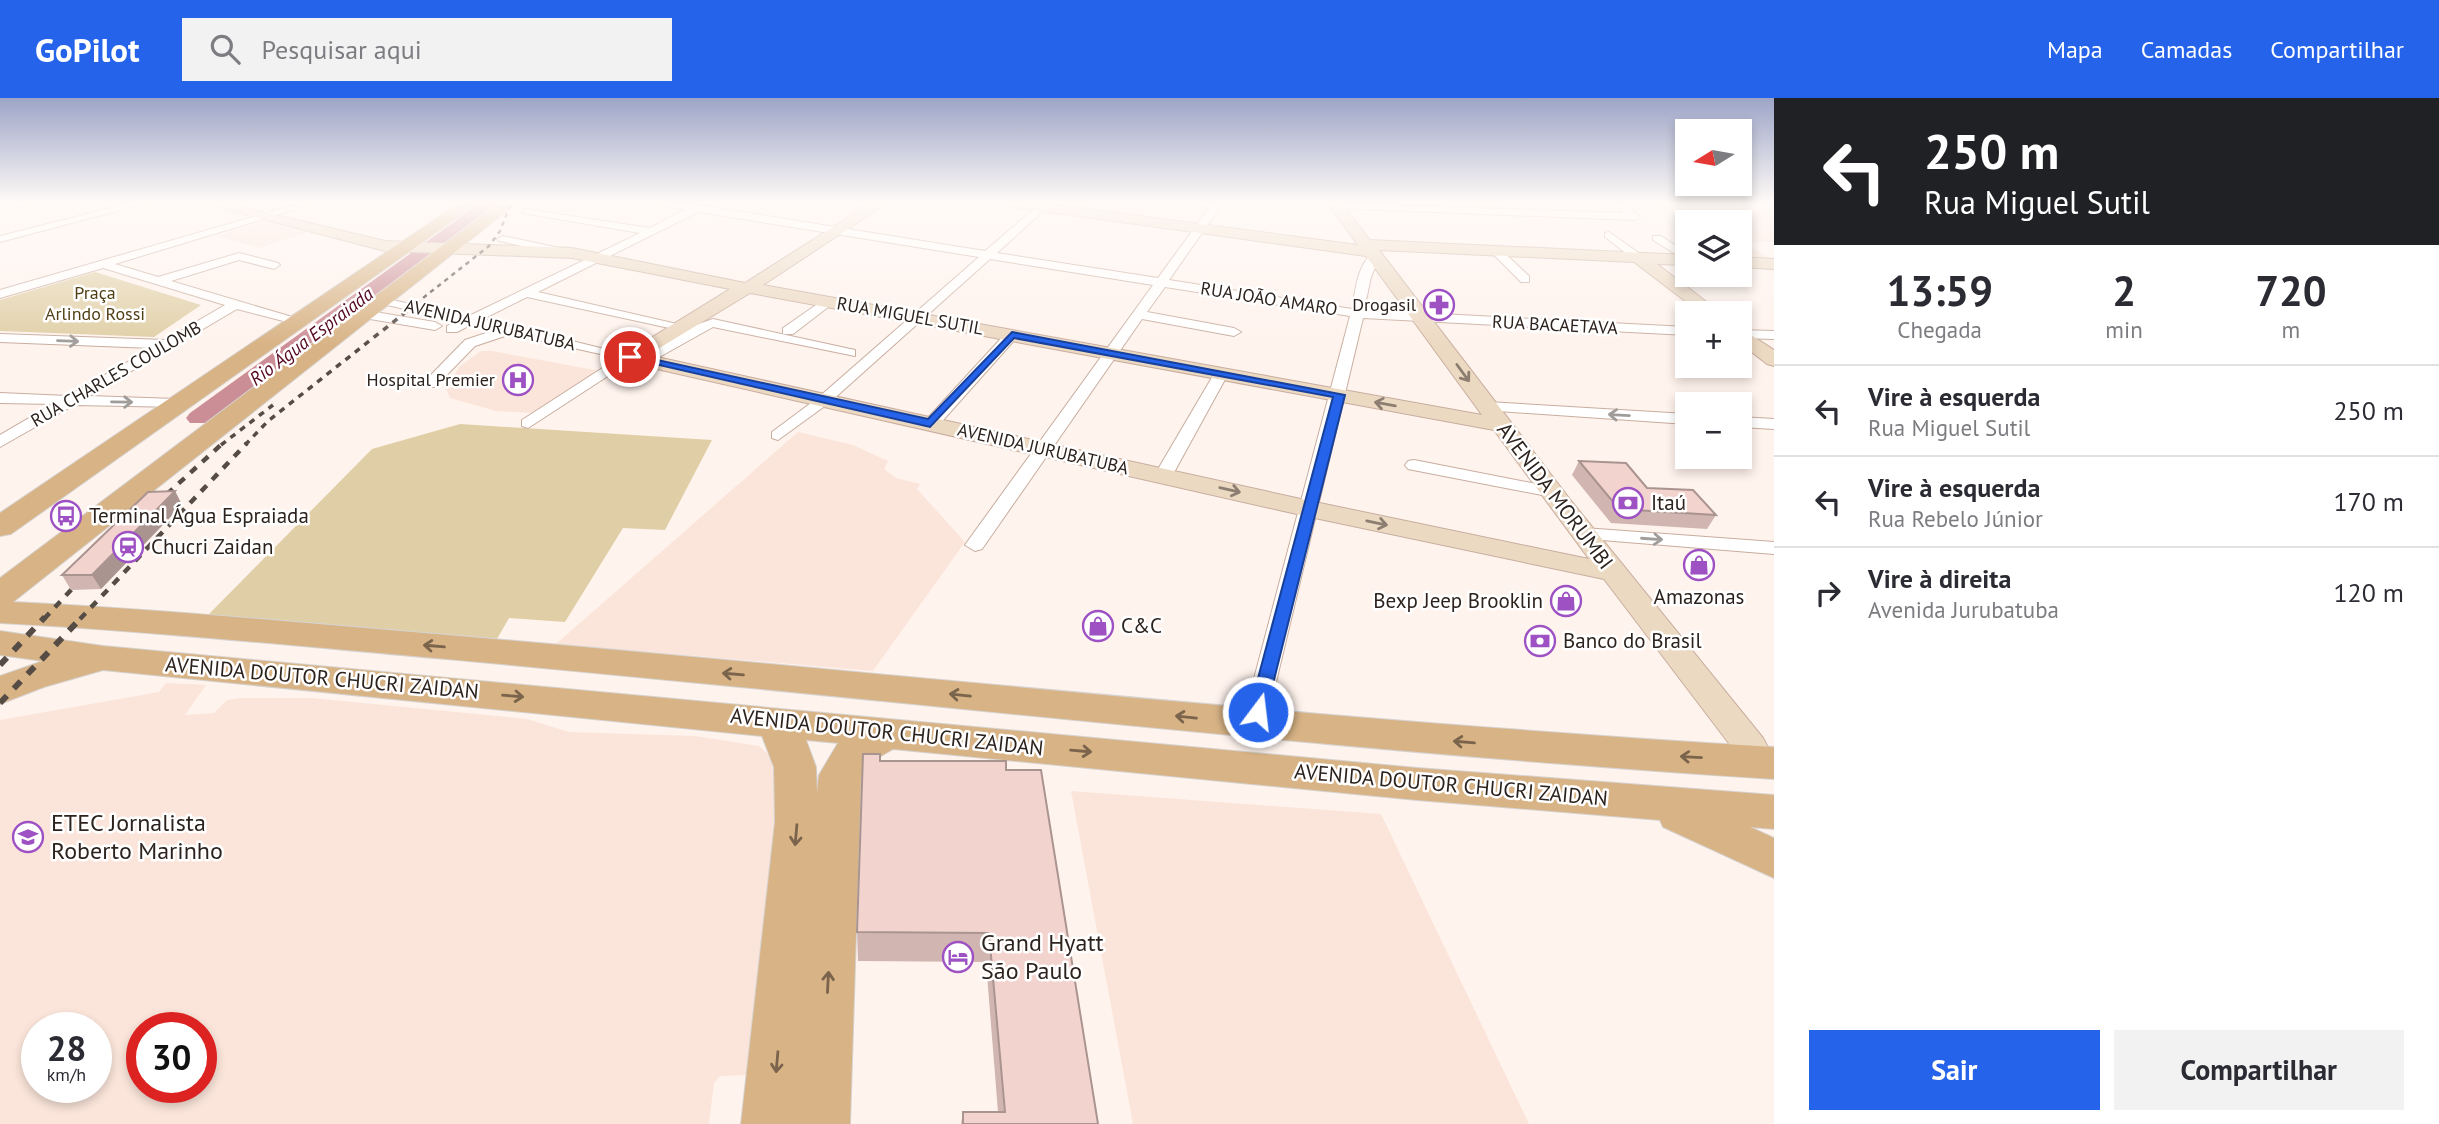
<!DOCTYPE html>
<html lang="pt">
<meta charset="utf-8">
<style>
body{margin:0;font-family:"PT Sans",sans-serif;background:#f2f2f3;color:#2b2b33;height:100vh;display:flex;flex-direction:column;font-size:26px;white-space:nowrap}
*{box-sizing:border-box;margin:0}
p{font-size:23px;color:#7c7c81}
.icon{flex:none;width:38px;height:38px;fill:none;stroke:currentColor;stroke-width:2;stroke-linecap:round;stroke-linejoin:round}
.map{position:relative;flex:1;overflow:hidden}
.details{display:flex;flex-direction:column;background:#fff;width:665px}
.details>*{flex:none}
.top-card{background:#202124;color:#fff;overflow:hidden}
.needle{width:46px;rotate:259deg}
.controls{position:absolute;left:1675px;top:21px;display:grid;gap:14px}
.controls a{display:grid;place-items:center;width:77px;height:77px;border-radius:0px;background:#fff;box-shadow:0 4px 10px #0003;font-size:35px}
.speed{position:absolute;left:21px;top:914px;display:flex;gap:14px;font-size:35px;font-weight:700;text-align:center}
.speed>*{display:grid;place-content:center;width:91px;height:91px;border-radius:50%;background:#fff;box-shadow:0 4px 10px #0003;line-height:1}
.speed small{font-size:18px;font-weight:400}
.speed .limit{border:10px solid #d22;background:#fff;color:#111}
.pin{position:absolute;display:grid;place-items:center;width:60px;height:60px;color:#fff;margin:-30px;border:4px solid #fff;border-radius:50%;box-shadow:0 2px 7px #0007}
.me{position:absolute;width:77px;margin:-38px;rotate:15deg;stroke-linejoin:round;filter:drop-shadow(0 0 5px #0008)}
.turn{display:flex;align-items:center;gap:24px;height:147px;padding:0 35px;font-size:32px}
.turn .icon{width:91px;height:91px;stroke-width:2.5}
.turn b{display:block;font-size:49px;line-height:60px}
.eta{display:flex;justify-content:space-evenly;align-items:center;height:119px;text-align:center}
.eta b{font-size:42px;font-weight:600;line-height:49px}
.primary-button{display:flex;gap:14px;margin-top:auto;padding:14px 35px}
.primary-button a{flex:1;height:80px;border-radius:0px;background:#2563eb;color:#fff;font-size:28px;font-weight:600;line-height:80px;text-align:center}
.primary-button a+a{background:#f2f2f3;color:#2b2b33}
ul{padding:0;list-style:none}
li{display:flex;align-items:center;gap:21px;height:91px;padding:0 35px;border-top:2px solid #e1e1e2}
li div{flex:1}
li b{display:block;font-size:26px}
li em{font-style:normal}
header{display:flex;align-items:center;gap:42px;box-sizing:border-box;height:98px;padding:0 35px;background:#2563eb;color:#fff}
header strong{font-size:33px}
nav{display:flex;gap:38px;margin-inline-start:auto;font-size:24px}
.search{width:490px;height:63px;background:#f2f2f3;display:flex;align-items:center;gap:18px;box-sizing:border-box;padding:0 24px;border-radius:0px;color:#7c7c81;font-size:26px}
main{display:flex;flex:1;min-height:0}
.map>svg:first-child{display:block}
</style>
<header>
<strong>GoPilot</strong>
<div class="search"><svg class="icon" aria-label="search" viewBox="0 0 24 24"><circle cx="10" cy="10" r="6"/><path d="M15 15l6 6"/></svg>Pesquisar aqui</div>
<nav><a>Mapa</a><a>Camadas</a><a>Compartilhar</a></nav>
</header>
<main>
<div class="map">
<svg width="1774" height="1026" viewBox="0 0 1774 1026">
<rect width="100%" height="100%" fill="#fff3ed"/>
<g fill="#fbe5da" fill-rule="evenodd">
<polygon points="1655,105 1735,105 1774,119 1774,144 1744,144 1772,162 1757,161 1740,150 1740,124 1687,125"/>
<polygon points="264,123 308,134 259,150 215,138"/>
<polygon points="481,253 492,253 600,273 533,315 496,313 450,300 446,291 459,269"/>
<polygon points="798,334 853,347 888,363 884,371 896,380 920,386 917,391 965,444 873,573 556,546"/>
<path d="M 166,585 L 206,587 L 185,617 L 214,615 L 227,602 L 241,600 L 312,600 L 527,621 L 569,634 L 695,638 L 759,648 L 776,663 L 781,684 L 749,977 L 720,978 L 714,985 L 709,1026 L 0,1026 L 0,622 L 159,594 ZM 37,929 L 96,929 L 96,989 L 37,989 ZM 142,929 L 201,929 L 201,989 L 142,989 Z"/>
<polygon points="1071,693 1381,716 1529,1026 1133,1026"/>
</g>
<g fill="#e0cfa6">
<polygon points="95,174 201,207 154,239 0,233 0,202"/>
<polygon points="460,326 712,342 665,432 623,430 565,524 509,520 497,541 208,517 372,351"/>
</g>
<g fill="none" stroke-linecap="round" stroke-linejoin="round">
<polygon fill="#cc8e96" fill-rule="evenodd" points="480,105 498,105 208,325 190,325 186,320 190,315"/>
<g stroke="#c8ad9f" stroke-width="2">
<g id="street">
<polygon points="20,105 37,105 15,110 15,106"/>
<polygon points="131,105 147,105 0,144 0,138"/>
<polygon points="301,105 316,105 115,166 158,179 239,155 278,165 280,167 274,171 239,162 171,183 299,221 299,227 237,211 89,298 176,301 184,306 181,309 74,307 0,349 0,337 53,306 0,305 0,295 68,298 152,250 0,244 0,236 165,242 225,207 103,170 0,200 0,192"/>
<path d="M 654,105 L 698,107 L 985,153 L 1041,105 L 1052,105 L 997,155 L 1158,180 L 1209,110 L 1187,105 L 1223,105 L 1169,182 L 1352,211 C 1355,194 1358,163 1374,155 L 1380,158 L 1371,179 L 1364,212 L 1687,229 L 1687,237 L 1363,220 L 1266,626 L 1262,632 L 1254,635 L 1246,632 L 1242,626 L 1350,218 L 1165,189 L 1147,214 L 1234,230 L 1241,234 L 1234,238 L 1142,221 L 982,451 L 975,453 L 965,447 L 1153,187 L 990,161 L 829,305 L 778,342 L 772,340 L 772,334 L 819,299 L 979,159 L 698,114 L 538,194 L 690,229 L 713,221 L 855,252 L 855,258 L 713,229 L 645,267 L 640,266 L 640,260 L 683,233 L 527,199 L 483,221 L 637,259 L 528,330 L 522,328 L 522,322 L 618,260 L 511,236 L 475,248 L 435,289 L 425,289 L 425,283 L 465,242 L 495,232 L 472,226 L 457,234 L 447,234 L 447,228 L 458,223 L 387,207 L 387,201 L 469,218 L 640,135 L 528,116 L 524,115 L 524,111 L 650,130 L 685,112 Z"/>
<polygon points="1333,105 1624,115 1612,105 1623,105 1640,119 1635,122 1336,110 1331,107"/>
<polygon points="1609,134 1643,158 1643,162 1635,162 1605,139 1605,135"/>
<polygon points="503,138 569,152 575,155 569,158 499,143 497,141"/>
<polygon points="1653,138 1661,138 1687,155 1687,163 1653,142"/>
<polygon points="1492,151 1500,151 1529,178 1529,184 1521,184 1492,155"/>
<polygon points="826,200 836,203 793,236 783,236 783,230"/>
<polygon points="375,214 435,224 442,228 435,232 370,221 370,215"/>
<polygon points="1740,232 1774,233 1774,241 1740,240"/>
<polygon points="1007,234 1019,237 937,329 925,329 925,323"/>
<polygon points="1221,272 1228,276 1172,378 1163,383 1157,382 1154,378 1214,276"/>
<polygon points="1488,304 1687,316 1687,326 1483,312 1480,309"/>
<polygon points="1740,319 1774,321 1774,331 1740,329"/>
<polygon points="1414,362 1552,389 1561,394 1552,399 1408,371 1405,367 1408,363"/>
<polygon points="1584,430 1774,444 1774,456 1577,440 1575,436 1577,432"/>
</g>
</g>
<g stroke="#c8ad9f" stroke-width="2">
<g id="secondary">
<path d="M 202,105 L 225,105 L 385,143 L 572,150 L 745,185 L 871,105 L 887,105 L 763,187 L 1482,317 L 1366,158 L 1013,109 L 1006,105 L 1042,105 L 1358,147 L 1327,105 L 1341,105 L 1370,142 L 1687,157 L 1687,167 L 1657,166 L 1721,215 L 1701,215 L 1634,164 L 1379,152 L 1572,404 L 1763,640 C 1769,651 1774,661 1772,673 L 1759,677 L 1746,673 L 1737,656 L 1604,481 L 1310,419 L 630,265 L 620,259 L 730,191 L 572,160 L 385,153 ZM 750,195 L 1494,332 L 1589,461 L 1310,403 L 648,257 Z"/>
<polygon points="1740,159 1774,161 1774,171 1740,169"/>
<polygon points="1740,230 1774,252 1774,268 1767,266 1740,245"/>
</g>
</g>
<g stroke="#d5d3d2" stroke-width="2">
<g id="primary">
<polygon points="459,105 478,105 11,436 0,438 0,415"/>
<path d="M 499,105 L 517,105 L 13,504 C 158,511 302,525 447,537 C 889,575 1331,623 1774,649 L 1774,681 C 1330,653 889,601 446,561 C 297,548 149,533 0,525 L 0,480 Z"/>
<path d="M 0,533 L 103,548 L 1417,670 L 1774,697 L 1774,731 L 1750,729 L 1774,740 L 1774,780 L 1663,729 L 1660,722 L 1417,702 L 893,651 L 869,665 L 861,678 L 850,1026 L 741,1026 L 775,724 L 774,669 L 762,638 L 103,572 L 44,589 L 0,606 L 0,578 L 43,563 L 0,557 ZM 806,642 L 838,645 L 819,677 L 817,695 L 816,669 Z"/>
</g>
</g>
<use href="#street" fill="#fff" fill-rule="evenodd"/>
<use href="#secondary" fill="#ecd9c2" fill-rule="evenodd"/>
<use href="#primary" fill="#d8b385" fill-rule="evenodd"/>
<polyline stroke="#564c46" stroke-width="2.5" stroke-dasharray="4.5 4.5" stroke-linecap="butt" points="409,211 489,148 500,133 511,105"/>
<g stroke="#564c46" stroke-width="3.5" stroke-dasharray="6 6" stroke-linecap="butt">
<polyline points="221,347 273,307"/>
<polyline points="245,347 268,323 411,210"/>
</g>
<g stroke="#564c46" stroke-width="4.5" stroke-dasharray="8 8" stroke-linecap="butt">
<polyline points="155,407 223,345"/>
<polyline points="44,521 84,478"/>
<polyline points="80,521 247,345"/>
</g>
<g stroke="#564c46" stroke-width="6" stroke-dasharray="10 10" stroke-linecap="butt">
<polyline points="0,567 45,519"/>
<polyline points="0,605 82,519"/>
</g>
</g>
<g fill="#d1b5b1">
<polygon points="1579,363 1647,390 1716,417 1707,431 1611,425 1572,377"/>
<polygon points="175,393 182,407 101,491 71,492 62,477"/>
<polygon points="880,663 1006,672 1098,1026 961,1026 963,1014 998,1014 986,864 858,863 857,834"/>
</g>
<polygon fill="#aa9490" points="175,393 182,407 101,491 92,477"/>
<g fill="#f3d3ce" stroke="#aa9490" stroke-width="2">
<polygon points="1579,363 1626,365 1647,390 1693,392 1716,417 1619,411"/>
<polygon points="175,393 92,477 62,477 148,394"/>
<polygon points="863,656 880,656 880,663 1006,663 1006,672 1041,672 1098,1026 963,1026 963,1014 1005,1014 989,835 857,834"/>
</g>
<defs><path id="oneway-shaft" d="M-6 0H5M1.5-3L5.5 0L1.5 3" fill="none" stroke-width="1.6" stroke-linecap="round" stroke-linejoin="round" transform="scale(1.75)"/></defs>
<g stroke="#a09c9a">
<use href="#oneway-shaft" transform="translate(68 243) rotate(2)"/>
<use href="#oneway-shaft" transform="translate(122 304) rotate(1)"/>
<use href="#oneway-shaft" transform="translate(1619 317) rotate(-177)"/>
<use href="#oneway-shaft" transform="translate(1652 441) rotate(4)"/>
</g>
<g stroke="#8c7e70">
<use href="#oneway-shaft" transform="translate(1463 275) rotate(54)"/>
<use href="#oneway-shaft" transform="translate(1385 306) rotate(-170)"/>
<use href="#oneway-shaft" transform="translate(1230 392) rotate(13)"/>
<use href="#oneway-shaft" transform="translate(1377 425) rotate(12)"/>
</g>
<g stroke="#7a644c">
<use href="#oneway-shaft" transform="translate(434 548) rotate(-175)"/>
<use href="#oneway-shaft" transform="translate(733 576) rotate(-175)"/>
<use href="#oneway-shaft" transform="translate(960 597) rotate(-174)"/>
<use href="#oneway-shaft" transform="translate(513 598) rotate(5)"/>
<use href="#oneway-shaft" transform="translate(1186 619) rotate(-174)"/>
<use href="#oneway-shaft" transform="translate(1464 644) rotate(-175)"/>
<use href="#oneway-shaft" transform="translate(1081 653) rotate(5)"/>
<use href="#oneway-shaft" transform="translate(1691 659) rotate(-177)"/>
<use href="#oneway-shaft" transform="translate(796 737) rotate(95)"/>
<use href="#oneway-shaft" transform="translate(828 884) rotate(-87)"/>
<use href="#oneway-shaft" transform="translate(777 964) rotate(95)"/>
</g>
<linearGradient id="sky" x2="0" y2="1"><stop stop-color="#9da5c7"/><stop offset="0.42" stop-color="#fffaf7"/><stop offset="1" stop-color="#fffaf7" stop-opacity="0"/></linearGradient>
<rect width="1774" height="248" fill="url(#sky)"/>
<polygon fill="#2563eb" stroke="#184099" stroke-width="2" points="1012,234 1345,297 1265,618 1258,620 1249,614 1333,299 1014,240 930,329 624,259 630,256 928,321"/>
<defs>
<g id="pharmacy-ring" transform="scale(1.575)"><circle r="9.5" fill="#fff" stroke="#9d51c3" stroke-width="1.5"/><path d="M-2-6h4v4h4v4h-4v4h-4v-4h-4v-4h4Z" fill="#9d51c3"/></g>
<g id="hospital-ring" transform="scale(1.575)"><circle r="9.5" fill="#fff" stroke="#9d51c3" stroke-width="1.5"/><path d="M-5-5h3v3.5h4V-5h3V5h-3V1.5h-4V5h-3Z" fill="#9d51c3"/></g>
<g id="bank-ring" transform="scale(1.575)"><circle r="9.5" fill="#fff" stroke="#9d51c3" stroke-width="1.5"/><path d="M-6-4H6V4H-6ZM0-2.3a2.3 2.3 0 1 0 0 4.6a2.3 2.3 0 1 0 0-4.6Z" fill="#9d51c3"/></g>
<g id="bus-ring" transform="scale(1.575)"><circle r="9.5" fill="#fff" stroke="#9d51c3" stroke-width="1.5"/><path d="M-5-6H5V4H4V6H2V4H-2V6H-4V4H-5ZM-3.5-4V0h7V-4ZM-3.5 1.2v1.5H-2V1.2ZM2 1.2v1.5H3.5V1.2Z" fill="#9d51c3"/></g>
<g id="station-ring" transform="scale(1.575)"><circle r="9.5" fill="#fff" stroke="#9d51c3" stroke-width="1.5"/><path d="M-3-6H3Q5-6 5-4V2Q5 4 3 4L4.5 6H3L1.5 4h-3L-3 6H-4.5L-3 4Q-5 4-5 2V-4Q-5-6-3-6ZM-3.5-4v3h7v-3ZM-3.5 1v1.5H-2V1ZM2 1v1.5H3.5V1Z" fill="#9d51c3"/></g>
<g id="shop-ring" transform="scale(1.575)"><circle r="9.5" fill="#fff" stroke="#9d51c3" stroke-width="1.5"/><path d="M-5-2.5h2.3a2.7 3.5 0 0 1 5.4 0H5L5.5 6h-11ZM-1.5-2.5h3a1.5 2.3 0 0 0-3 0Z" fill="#9d51c3"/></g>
<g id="university-ring" transform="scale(1.575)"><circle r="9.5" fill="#fff" stroke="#9d51c3" stroke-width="1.5"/><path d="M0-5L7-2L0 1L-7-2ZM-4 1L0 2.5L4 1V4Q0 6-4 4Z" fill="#9d51c3"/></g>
<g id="hotel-ring" transform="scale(1.575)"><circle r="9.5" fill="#fff" stroke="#9d51c3" stroke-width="1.5"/><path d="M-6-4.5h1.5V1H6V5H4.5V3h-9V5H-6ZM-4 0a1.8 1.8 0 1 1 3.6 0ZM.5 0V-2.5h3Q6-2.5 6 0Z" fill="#9d51c3"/></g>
</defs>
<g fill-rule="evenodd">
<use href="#pharmacy-ring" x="1439" y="207"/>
<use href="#hospital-ring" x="518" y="282"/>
<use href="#bank-ring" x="1628" y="405"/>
<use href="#bus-ring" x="66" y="418"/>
<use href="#station-ring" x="128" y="449"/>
<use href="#shop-ring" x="1699" y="467"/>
<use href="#shop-ring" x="1566" y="503"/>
<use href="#shop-ring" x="1098" y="528"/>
<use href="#bank-ring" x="1540" y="543"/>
<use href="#university-ring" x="28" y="739"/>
<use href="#hotel-ring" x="958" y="859"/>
</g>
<g text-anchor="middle" stroke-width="5" stroke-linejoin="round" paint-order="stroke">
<g font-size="18" fill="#503f14" stroke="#fff">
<text x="95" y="201">Praça<tspan x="95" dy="21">Arlindo Rossi</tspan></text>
</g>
<g font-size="18" fill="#2d231e" stroke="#fff">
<text transform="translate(1269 201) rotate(9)" y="6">RUA JOÃO AMARO</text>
<text transform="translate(910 218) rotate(10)" y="6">RUA MIGUEL SUTIL</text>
<text transform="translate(490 227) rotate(13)" y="6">AVENIDA JURUBATUBA</text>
<text transform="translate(1555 227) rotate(3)" y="6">RUA BACAETAVA</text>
<text transform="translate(116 276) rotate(-30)" y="6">RUA CHARLES COULOMB</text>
<text transform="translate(1043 351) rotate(13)" y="6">AVENIDA JURUBATUBA</text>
</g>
<g font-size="18" fill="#2d231e" stroke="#fff" text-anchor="end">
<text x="1416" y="213">Drogasil</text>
<text x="495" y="288">Hospital Premier</text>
</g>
<g font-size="19" font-style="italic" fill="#550920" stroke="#fff">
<text transform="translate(311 238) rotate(-37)" y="7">Rio Água Espraiada</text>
</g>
<g font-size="21" fill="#2d231e" stroke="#fff">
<text transform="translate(1555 398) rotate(53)" y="7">AVENIDA MORUMBI</text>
<text transform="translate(322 580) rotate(5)" y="7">AVENIDA DOUTOR CHUCRI ZAIDAN</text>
<text transform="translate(887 634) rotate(6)" y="7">AVENIDA DOUTOR CHUCRI ZAIDAN</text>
<text transform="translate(1451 687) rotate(5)" y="7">AVENIDA DOUTOR CHUCRI ZAIDAN</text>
</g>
<g font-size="21" fill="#2d231e" stroke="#fff" text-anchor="start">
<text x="1651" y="412">Itaú</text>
<text x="89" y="425">Terminal Água Espraiada</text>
<text x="151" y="456">Chucri Zaidan</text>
<text x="1699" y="506" text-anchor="middle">Amazonas</text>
<text x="1543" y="510" text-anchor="end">Bexp Jeep Brooklin</text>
<text x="1121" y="535">C&amp;C</text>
<text x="1563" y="550">Banco do Brasil</text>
</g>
<g font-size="24" fill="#2d231e" stroke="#fff" text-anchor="start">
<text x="51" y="733">ETEC Jornalista<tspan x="51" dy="28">Roberto Marinho</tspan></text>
<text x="981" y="853">Grand Hyatt<tspan x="981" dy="28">São Paulo</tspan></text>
</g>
</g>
</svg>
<div class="controls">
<a><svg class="needle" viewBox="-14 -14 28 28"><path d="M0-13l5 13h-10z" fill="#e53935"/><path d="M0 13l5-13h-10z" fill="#7c7c81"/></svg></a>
<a><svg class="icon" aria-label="layers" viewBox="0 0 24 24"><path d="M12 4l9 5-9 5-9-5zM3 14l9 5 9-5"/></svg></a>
<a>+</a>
<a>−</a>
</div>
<div class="speed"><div>28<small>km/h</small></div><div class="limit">30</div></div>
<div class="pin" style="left:630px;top:259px;background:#d93025"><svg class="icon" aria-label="arrive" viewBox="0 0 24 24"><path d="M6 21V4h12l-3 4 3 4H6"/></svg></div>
<svg class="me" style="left:1258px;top:614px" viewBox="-20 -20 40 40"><circle r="17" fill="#2563eb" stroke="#fff" stroke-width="3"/><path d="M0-11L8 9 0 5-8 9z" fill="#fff"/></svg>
</div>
<section class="details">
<div class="top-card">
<div class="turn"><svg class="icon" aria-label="left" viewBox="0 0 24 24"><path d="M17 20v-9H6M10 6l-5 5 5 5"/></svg><div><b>250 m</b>Rua Miguel Sutil</div></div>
</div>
<div class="eta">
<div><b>13:59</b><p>Chegada</p></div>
<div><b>2</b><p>min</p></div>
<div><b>720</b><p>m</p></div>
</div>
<ul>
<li><svg class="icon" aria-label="left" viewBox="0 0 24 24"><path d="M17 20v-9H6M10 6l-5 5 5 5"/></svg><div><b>Vire à esquerda</b><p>Rua Miguel Sutil</p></div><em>250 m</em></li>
<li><svg class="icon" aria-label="left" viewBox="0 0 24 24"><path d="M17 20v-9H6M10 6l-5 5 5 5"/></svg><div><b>Vire à esquerda</b><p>Rua Rebelo Júnior</p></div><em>170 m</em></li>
<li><svg class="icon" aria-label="right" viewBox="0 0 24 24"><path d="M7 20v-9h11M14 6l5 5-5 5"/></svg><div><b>Vire à direita</b><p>Avenida Jurubatuba</p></div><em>120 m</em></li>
</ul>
<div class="primary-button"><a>Sair</a><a>Compartilhar</a></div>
</section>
</main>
